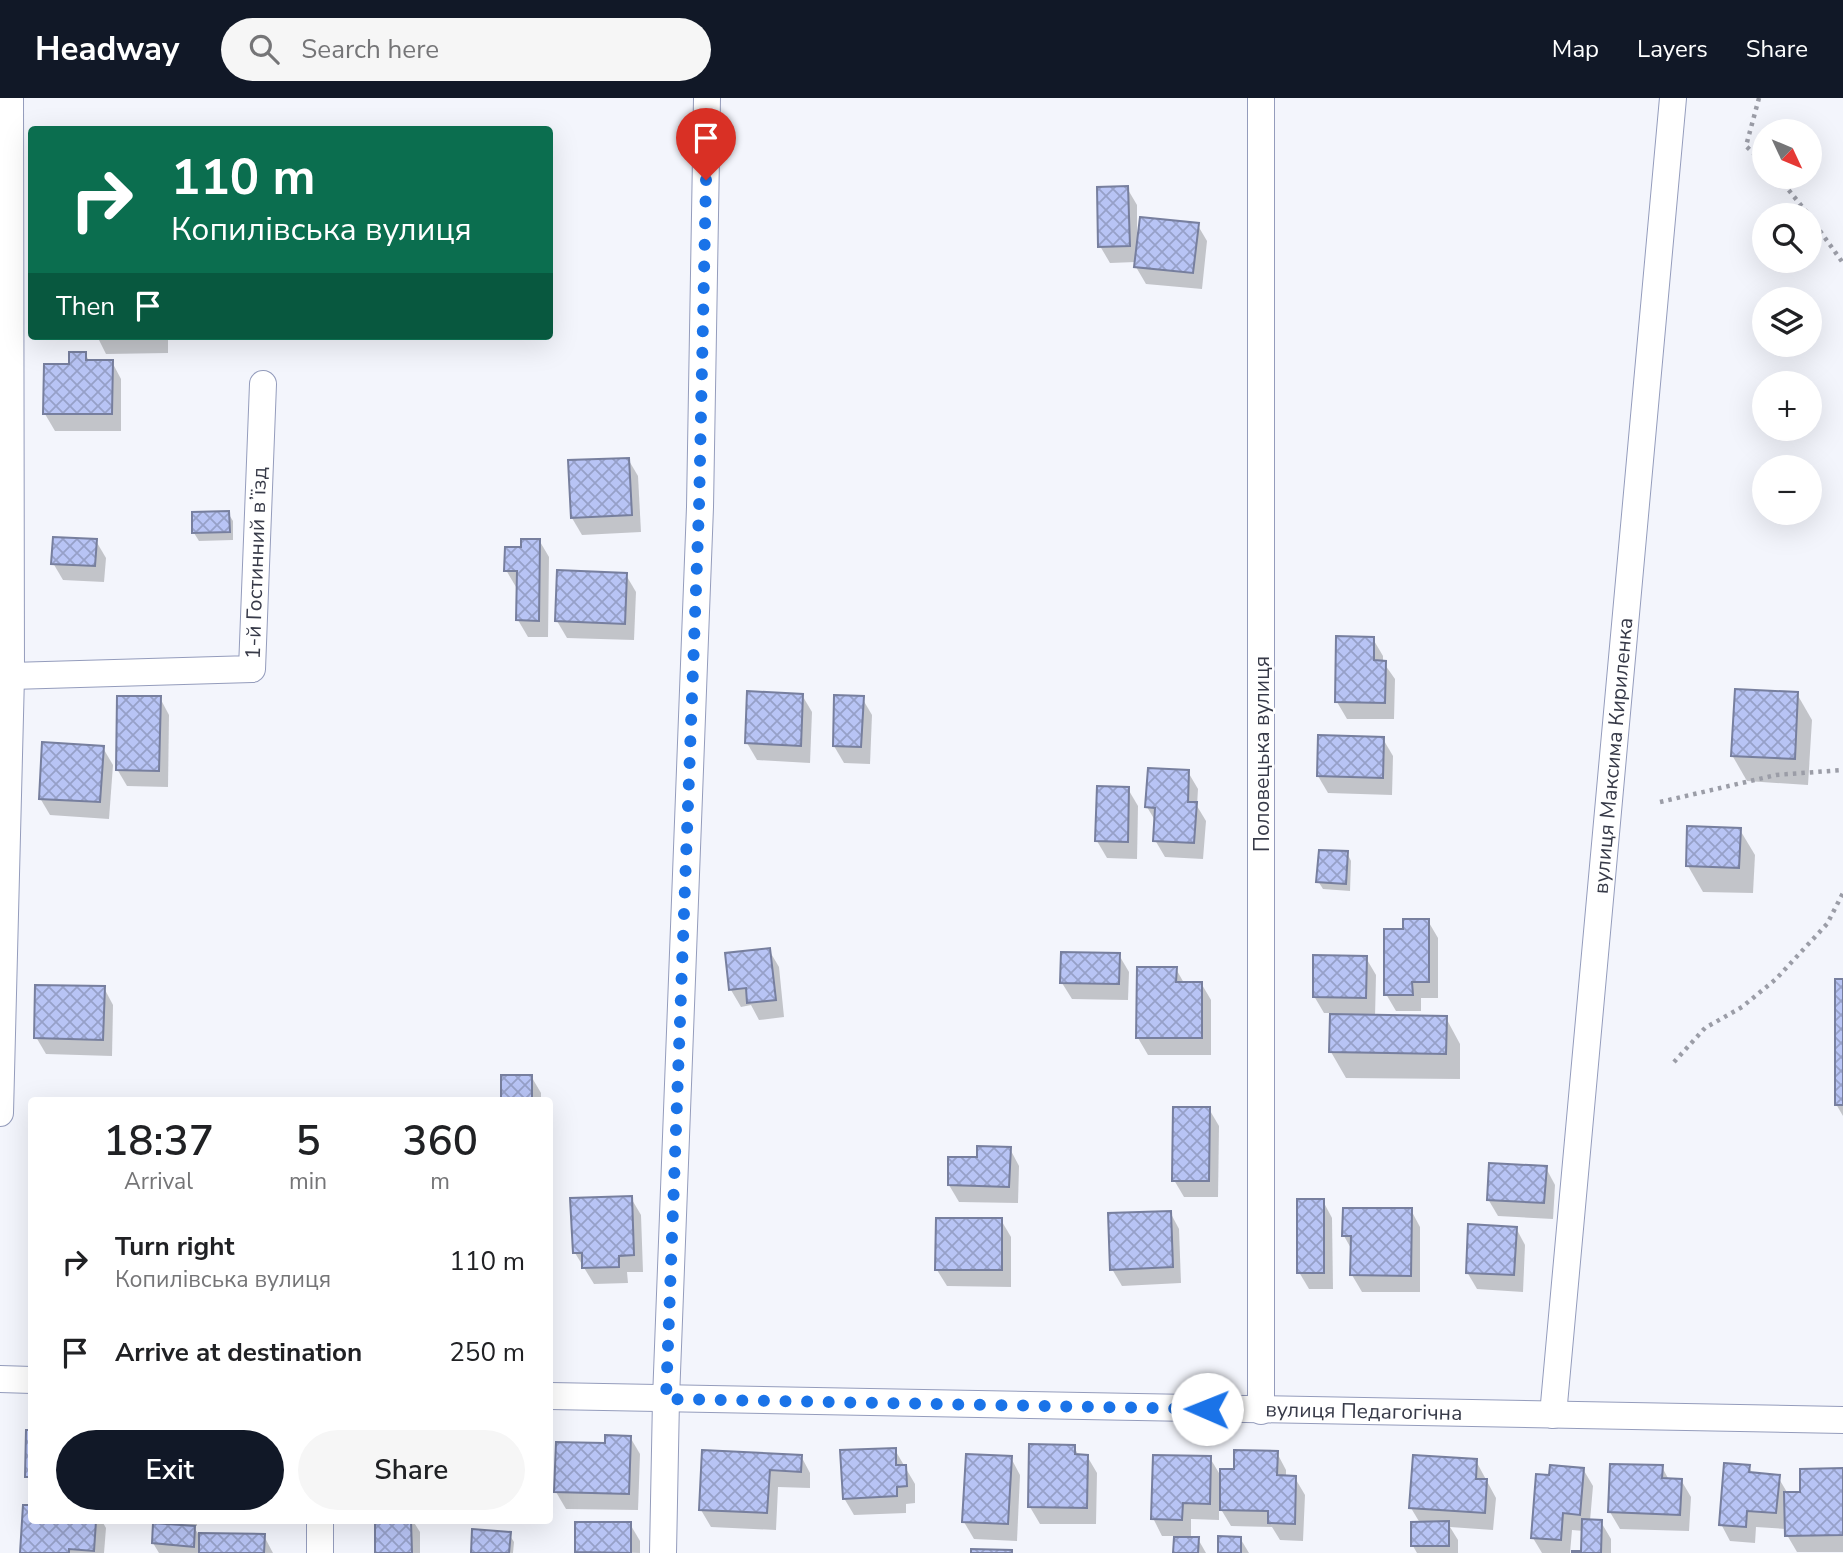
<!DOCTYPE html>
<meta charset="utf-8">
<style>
body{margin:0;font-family:"Nunito Sans",sans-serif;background:#f6f6f6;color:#202124;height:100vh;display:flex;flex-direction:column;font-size:26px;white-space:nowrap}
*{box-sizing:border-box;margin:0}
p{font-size:23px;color:#757577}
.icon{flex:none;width:38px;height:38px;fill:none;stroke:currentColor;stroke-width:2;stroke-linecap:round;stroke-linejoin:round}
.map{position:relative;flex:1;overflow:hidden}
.drawer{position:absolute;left:28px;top:999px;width:525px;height:427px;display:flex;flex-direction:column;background:#fff;border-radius:7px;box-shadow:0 7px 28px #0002}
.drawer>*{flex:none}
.top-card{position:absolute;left:28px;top:28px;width:525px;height:214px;border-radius:7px;box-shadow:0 7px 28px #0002;background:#0b6e4f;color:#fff;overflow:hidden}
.needle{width:46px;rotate:134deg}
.fabs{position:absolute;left:1752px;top:21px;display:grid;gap:14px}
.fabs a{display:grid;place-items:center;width:70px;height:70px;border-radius:50%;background:#fff;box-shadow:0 7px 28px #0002;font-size:35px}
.pin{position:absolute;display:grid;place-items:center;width:60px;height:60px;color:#fff;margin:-72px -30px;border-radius:50% 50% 50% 0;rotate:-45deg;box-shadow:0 0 7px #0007}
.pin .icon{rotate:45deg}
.me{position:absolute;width:77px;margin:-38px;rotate:271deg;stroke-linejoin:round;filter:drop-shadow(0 0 5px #0008)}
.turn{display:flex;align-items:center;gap:24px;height:147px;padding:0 28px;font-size:32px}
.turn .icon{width:91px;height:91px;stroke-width:2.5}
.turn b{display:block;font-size:49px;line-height:60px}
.then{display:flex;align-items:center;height:66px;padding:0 28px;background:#0003;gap:14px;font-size:26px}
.eta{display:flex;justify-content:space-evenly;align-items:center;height:119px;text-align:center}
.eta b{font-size:42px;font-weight:600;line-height:49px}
.cta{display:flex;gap:14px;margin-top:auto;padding:14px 28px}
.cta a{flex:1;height:80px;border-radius:42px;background:#111827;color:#fff;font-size:28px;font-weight:600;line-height:80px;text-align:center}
.cta a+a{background:#f6f6f6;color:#202124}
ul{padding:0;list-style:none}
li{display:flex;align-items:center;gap:21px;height:91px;padding:0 28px}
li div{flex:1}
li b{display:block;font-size:26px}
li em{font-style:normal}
header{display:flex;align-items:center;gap:42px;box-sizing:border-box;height:98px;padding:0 35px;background:#111827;color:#fff}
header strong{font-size:33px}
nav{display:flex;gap:38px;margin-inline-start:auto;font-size:24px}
.search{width:490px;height:63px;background:#f6f6f6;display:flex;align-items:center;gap:18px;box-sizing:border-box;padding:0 24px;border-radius:38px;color:#757577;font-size:26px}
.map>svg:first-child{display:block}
</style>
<header>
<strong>Headway</strong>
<div class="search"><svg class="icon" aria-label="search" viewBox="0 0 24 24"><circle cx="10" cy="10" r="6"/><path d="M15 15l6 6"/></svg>Search here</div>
<nav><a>Map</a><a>Layers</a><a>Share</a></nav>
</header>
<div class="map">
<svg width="1843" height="1455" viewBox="0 0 1843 1455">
<defs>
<pattern id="building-cross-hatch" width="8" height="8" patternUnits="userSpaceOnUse" patternTransform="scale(1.75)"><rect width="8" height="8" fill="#b8c4f5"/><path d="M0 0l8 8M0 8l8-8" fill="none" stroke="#96a0c8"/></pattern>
</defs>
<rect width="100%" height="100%" fill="#f3f5fc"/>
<g fill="#0003">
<polygon points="1127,90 1137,107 1137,134 1197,126 1207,143 1202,191 1146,186 1136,169 1136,164 1110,165 1100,148"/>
<polygon points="97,238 168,238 168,255 106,256"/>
<polygon points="85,256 90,264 112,264 121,281 121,333 55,333 45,316 70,268"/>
<polygon points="628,361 638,378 641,434 582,437 572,420"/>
<polygon points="228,415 233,423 233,442 199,443 194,435"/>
<polygon points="539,442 549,459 548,539 528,539 518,522 518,489 516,489 506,472 523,451"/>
<polygon points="96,443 106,460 104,484 63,482 53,465"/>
<polygon points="626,477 636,494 634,542 567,540 557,523"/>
<polygon points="1373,541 1383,558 1383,564 1395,581 1394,621 1347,621 1337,604"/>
<polygon points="1797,596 1812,622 1808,687 1747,683 1732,657"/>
<polygon points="802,597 812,614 810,665 757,662 747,645"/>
<polygon points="160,600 169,617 168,689 127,688 117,671"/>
<polygon points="862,600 872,617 870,666 844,665 834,648"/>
<polygon points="1383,641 1393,658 1392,697 1328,695 1318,678"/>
<polygon points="103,650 113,667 109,721 50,717 40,700"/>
<polygon points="1188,674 1198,691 1197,708 1206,723 1203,761 1165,759 1155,742 1156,724 1147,709"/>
<polygon points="1128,691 1138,708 1137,761 1107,760 1097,743"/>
<polygon points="1740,732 1755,757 1753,795 1703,794 1688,768"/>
<polygon points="1347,755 1351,763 1350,793 1323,791 1318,783"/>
<polygon points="1428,823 1438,840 1438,900 1421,900 1421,913 1396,913 1386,896 1405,832"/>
<polygon points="769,852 779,869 784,919 759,922 751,907 741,909 731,892"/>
<polygon points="1119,857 1129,874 1128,902 1072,901 1062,885"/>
<polygon points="1366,860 1376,877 1375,919 1446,920 1460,946 1460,981 1346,980 1331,954 1332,915 1324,915 1314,898"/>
<polygon points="1138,871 1176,871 1184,885 1201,885 1211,902 1211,957 1148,957 1138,940"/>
<polygon points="1843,882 1843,1018 1836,1006"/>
<polygon points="104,890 113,907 112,958 46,956 36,939"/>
<polygon points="531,978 541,995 541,1003 502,1003"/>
<polygon points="1209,1011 1219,1028 1218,1099 1184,1099 1174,1082"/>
<polygon points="1010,1051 1019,1068 1018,1105 959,1104 949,1087 979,1061"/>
<polygon points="1546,1070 1555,1087 1553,1121 1498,1118 1488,1101"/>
<polygon points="631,1100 641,1117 643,1174 627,1174 628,1185 594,1186 575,1155"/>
<polygon points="1323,1103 1332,1120 1333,1191 1309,1191 1299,1174"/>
<polygon points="1411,1112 1420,1129 1420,1194 1362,1194 1352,1177 1352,1152 1344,1138"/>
<polygon points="1170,1114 1179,1131 1181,1185 1122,1188 1112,1171"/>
<polygon points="1001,1122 1011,1139 1011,1189 947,1188 937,1172"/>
<polygon points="1516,1130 1525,1147 1523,1194 1477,1191 1467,1174"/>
<polygon points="630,1339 640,1356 638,1412 566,1411 556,1394 607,1347"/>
<polygon points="1074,1349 1079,1358 1087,1358 1097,1375 1096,1426 1040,1426 1030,1409"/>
<polygon points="895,1352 915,1386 915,1405 906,1406 906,1415 854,1417 844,1400"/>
<polygon points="703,1354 801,1358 810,1375 810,1390 778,1389 776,1432 711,1429 701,1412"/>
<polygon points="1277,1355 1286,1372 1286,1380 1295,1380 1305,1397 1303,1443 1280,1442 1272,1429 1231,1428 1219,1408 1219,1422 1191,1421 1191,1441 1198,1441 1206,1455 1175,1455 1176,1438 1162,1438 1153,1420 1210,1360 1222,1380"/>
<polygon points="1011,1360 1020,1377 1017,1443 974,1441 964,1424"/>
<polygon points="1476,1363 1496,1400 1493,1432 1450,1429 1458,1442 1458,1455 1417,1455 1413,1448 1420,1425 1411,1410"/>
<polygon points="1662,1369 1669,1382 1681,1382 1691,1399 1689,1433 1620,1431 1610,1414"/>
<polygon points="1749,1369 1753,1376 1778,1379 1788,1396 1802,1395 1843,1372 1843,1454 1797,1454 1787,1437 1787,1431 1756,1429 1755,1445 1730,1443 1721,1426"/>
<polygon points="1583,1371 1593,1388 1590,1423 1601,1424 1611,1441 1611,1455 1574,1455 1583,1455 1584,1433 1572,1432 1570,1455 1542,1455 1533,1440 1550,1379"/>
<polygon points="32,1423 102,1423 106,1430 104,1455 21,1455"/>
<polygon points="164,1423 197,1423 197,1428 193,1428 199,1437 264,1438 273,1455 159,1455 153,1445 167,1428"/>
<polygon points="377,1423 413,1423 420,1434 420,1455 377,1455"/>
<polygon points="630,1426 640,1443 640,1455 577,1453"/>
<polygon points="509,1436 514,1444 513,1455 472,1455"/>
<polygon points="1240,1440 1249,1455 1219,1455"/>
</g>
<g fill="url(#building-cross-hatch)" stroke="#777f9e" stroke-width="2">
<polygon points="1128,88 1130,148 1098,149 1097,89"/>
<polygon points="1140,119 1199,125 1193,175 1134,169"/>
<polygon points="69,254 86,254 86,262 113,262 112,316 43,316 44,266 69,266"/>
<polygon points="629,360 632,417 571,420 568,362"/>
<polygon points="229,413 230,434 192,435 192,414"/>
<polygon points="53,439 97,441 95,468 51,466"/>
<polygon points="521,441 540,441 539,523 516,522 517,473 504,473 505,449 521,449"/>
<polygon points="557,472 627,475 625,526 555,523"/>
<polygon points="1336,538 1374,539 1374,562 1386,563 1385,605 1335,604"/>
<polygon points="1735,591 1798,594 1795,661 1731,658"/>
<polygon points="747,593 803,596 801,648 745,645"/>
<polygon points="834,597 864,598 861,649 833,648"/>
<polygon points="117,598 161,598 159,673 116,672"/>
<polygon points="1318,637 1384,639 1383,680 1317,678"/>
<polygon points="42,644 104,648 100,704 39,701"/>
<polygon points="1148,670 1189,672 1188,704 1197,704 1194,745 1153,743 1155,710 1145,709"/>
<polygon points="1097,688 1129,689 1128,744 1095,743"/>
<polygon points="1687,728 1741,730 1739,770 1686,768"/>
<polygon points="1319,752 1348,753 1346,786 1316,784"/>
<polygon points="1403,821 1429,821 1429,884 1412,884 1413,897 1384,897 1384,831 1403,831"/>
<polygon points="770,850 776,902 747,905 746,890 729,892 725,855"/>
<polygon points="1061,854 1120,855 1119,886 1060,885"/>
<polygon points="1313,857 1367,858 1366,900 1313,899"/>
<polygon points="1137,869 1177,869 1176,884 1202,884 1202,940 1136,940"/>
<rect x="1835" y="881" width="8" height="126"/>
<polygon points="35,887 105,888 103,942 34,940"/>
<polygon points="1330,916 1447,918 1446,956 1329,954"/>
<rect x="501" y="977" width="31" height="26"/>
<polygon points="1173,1009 1210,1009 1209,1083 1172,1083"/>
<polygon points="977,1048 1011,1049 1009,1089 948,1087 948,1059 977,1059"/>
<polygon points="1489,1065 1547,1068 1544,1105 1487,1102"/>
<polygon points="632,1098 634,1157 619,1158 619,1169 582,1170 582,1155 573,1155 570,1100"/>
<rect x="1297" y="1101" width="27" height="74"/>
<polygon points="1343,1110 1412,1110 1411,1178 1350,1177 1351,1138 1342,1138"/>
<polygon points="1171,1113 1173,1169 1110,1172 1108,1115"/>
<polygon points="936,1120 1002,1120 1002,1172 935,1172"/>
<polygon points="1468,1126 1517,1129 1514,1177 1466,1175"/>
<polygon points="26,1332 32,1332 32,1379 25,1379"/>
<polygon points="605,1337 631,1338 629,1396 554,1394 556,1344 605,1345"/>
<polygon points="1029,1346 1075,1347 1075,1356 1088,1357 1087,1410 1028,1409"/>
<polygon points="896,1350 896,1367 906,1367 907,1388 897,1389 897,1398 843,1401 840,1352"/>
<polygon points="702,1352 802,1357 801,1374 770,1372 767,1415 699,1412"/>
<polygon points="1234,1352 1278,1353 1277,1377 1296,1378 1295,1426 1268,1425 1268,1413 1220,1412 1220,1371 1234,1371"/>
<polygon points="966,1356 1012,1358 1008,1426 962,1424"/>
<polygon points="1153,1357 1211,1358 1210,1406 1183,1405 1182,1422 1151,1421"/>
<polygon points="1413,1357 1477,1361 1476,1381 1487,1381 1485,1415 1409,1410"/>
<polygon points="1724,1365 1750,1367 1749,1374 1780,1377 1776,1415 1747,1413 1746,1429 1719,1427"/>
<polygon points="1610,1366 1663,1367 1662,1380 1682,1381 1680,1417 1608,1414"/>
<polygon points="1550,1367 1584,1370 1580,1417 1563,1415 1561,1442 1531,1440 1536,1376 1549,1377"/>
<polygon points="1843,1370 1843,1437 1785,1438 1784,1394 1800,1394 1800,1371"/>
<polygon points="23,1407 32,1407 32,1423 96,1423 94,1453 69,1451 69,1455 20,1455"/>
<polygon points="1582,1421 1602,1422 1601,1455 1572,1455 1572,1453 1581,1453"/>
<polygon points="375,1423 411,1423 412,1455 375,1455"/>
<polygon points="1449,1423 1449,1448 1411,1448 1411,1424"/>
<polygon points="575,1424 631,1424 631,1455 575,1454"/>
<polygon points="153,1425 195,1428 194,1449 152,1445"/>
<polygon points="472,1431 511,1434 509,1455 471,1455"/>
<polygon points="199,1435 265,1436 264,1455 199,1455"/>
<polygon points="1218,1438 1241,1439 1241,1455 1218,1455"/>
<polygon points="1174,1439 1199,1439 1198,1455 1173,1455"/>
<polygon points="971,1451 1012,1452 1012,1455 971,1455"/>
</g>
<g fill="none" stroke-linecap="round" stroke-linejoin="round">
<g stroke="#949cbc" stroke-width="28">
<g id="street">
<polyline points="1261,0 1261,1313"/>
<polyline points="11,578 252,571 263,286"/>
<polyline points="0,1015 11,578 10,0"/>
<polyline points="0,1281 32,1282"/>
<path id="s1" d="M 550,1298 L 1843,1322"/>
<path id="s2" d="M 1553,1317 L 1673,0"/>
<polyline points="320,1455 320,1423"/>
<polyline points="663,1455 666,1301 700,409 707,0"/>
</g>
</g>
<g stroke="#9b9da7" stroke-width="4.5" stroke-dasharray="3.5 5" stroke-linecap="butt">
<polyline points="1759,0 1746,48 1764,65"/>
<polyline points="1778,79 1809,117"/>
<polyline points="1810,119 1843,165"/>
<polyline points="1660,704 1776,677 1843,672"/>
<polyline points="1674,964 1705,930 1742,909 1776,881 1827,826 1843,795"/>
</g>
<use href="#street" stroke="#fff" stroke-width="26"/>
</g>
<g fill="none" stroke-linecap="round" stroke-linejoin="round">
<polyline stroke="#1a73e8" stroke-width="12" stroke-dasharray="0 21.6" points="706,82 699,410 666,1301 1207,1311"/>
</g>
<g text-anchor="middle" stroke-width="5" stroke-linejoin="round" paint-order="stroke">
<g font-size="21" fill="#373a48" stroke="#fff">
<text transform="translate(256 465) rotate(-88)" y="7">1-й Гостинний вʼїзд</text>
<text transform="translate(1262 656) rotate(-90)" y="7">Половецька вулиця</text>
<text dy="7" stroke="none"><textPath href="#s2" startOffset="662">вулиця Максима Кириленка</textPath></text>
<text dy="7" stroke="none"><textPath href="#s1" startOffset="814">вулиця Педагогічна</textPath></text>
</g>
</g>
</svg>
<div class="fabs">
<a><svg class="needle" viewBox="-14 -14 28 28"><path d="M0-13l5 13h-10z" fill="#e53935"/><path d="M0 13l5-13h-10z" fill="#757577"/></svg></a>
<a><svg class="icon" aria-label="search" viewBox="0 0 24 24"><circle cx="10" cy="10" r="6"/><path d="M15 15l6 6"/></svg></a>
<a><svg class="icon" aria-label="layers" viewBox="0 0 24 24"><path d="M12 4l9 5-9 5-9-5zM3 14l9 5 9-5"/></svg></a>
<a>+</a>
<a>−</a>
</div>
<div class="pin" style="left:706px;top:82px;background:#d93025"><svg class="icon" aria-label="arrive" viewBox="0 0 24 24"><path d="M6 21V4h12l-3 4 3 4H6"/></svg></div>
<svg class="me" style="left:1207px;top:1311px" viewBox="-20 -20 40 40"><circle r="19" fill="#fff"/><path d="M0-13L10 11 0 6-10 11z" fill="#1a73e8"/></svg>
<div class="top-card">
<div class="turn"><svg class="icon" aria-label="right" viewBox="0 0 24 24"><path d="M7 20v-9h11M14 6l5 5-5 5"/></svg><div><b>110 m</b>Копилівська вулиця</div></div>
<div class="then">Then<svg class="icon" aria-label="arrive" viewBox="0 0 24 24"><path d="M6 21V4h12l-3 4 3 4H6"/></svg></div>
</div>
<section class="drawer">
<div class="eta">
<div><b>18:37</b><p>Arrival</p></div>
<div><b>5</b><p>min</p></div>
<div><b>360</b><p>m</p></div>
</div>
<ul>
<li><svg class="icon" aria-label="right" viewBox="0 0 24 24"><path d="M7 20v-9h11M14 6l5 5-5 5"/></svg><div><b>Turn right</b><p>Копилівська вулиця</p></div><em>110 m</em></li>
<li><svg class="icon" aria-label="arrive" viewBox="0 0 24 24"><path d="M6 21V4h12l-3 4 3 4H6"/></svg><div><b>Arrive at destination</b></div><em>250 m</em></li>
</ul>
<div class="cta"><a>Exit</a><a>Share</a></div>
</section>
</div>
